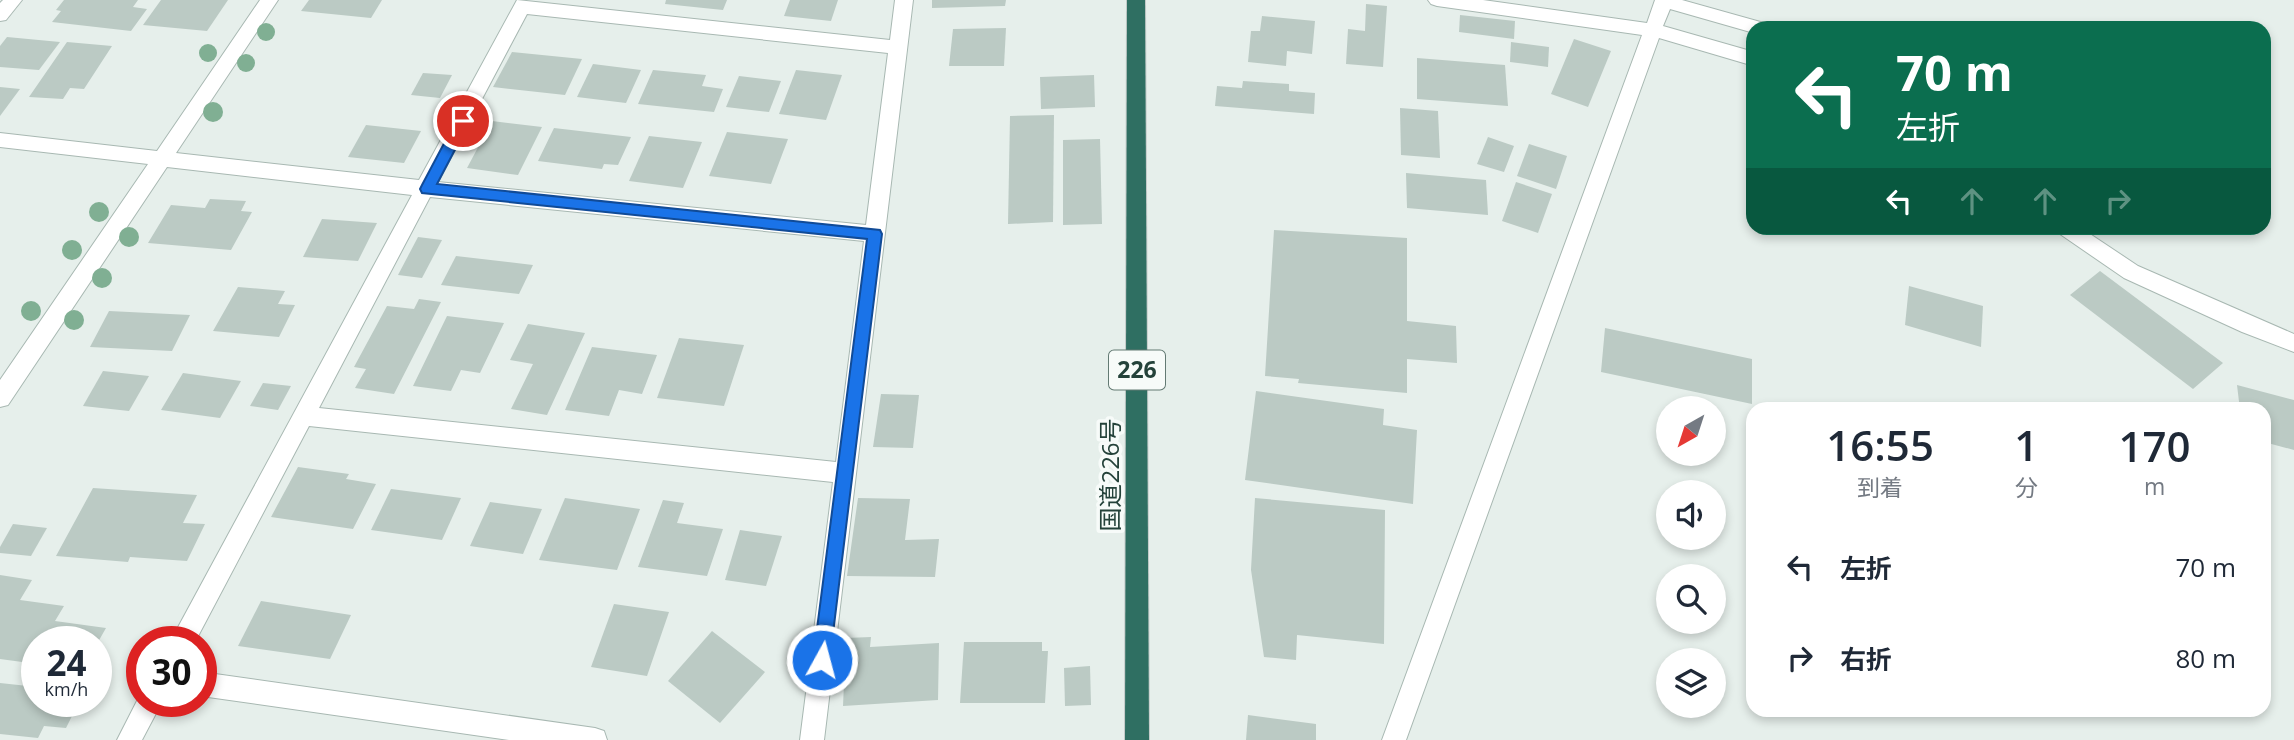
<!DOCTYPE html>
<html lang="ja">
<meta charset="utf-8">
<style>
body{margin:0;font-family:"Open Sans","Noto Sans JP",sans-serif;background:#f6f6f7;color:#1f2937;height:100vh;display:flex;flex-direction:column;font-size:26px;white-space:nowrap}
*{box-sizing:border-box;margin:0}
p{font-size:23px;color:#747a83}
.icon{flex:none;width:38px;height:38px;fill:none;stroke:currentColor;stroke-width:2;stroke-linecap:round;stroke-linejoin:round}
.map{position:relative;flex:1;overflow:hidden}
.panel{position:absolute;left:1746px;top:402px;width:525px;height:315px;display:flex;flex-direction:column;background:#fff;border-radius:21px;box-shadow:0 4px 10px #0003}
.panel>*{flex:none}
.top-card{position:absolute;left:1746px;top:21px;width:525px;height:214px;border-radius:21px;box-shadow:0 4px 10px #0003;background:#0b6e4f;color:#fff;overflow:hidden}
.needle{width:46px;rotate:219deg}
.controls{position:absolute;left:1656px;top:396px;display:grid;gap:14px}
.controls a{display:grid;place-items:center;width:70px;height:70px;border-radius:50%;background:#fff;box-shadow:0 4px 10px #0003;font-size:35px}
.speed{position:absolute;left:21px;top:626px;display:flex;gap:14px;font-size:35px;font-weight:700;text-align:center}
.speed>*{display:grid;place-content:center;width:91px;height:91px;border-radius:50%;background:#fff;box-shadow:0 4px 10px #0003;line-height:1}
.speed small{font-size:18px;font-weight:400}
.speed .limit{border:10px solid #d22;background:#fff;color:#111}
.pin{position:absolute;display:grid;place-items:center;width:60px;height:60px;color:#fff;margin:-30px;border:4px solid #fff;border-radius:50%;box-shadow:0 2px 7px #0007}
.me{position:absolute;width:77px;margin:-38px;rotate:7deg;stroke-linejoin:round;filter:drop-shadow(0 0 5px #0008)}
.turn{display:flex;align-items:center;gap:24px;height:147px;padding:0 35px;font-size:32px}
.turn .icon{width:91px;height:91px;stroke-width:2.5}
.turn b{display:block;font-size:49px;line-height:60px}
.lanes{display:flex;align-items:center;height:66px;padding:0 35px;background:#0003;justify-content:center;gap:35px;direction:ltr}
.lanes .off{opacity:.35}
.eta{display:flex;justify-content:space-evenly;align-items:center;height:119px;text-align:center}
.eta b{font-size:42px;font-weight:600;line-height:49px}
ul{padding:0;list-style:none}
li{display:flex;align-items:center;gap:21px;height:91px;padding:0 35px}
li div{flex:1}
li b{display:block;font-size:26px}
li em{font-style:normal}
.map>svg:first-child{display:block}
</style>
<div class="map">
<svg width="2294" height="740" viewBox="0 0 2294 740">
<rect width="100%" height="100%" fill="#e6efeb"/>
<g fill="#bbcac4">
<polygon points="64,0 138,0 133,7 147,9 131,31 52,22 61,11 56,10"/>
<polygon points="161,0 228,0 207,31 143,25"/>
<polygon points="309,0 382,0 371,18 301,11"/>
<polygon points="666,0 727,0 723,10 665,4"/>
<polygon points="790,0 838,0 831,21 784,16"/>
<polygon points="932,0 1006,0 1005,6 932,8"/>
<polygon points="1366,4 1387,6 1383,67 1346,64 1348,29 1365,31"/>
<polygon points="1460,15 1515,21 1514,39 1459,32"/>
<polygon points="1262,16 1315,21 1312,54 1287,51 1286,66 1248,62 1251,31 1260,31"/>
<polygon points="1006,28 1004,66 949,66 953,29"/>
<polygon points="7,37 60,42 39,70 0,67 0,46"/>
<polygon points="1574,39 1611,51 1588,107 1551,94"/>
<polygon points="67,42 112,46 84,89 70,88 63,99 29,97"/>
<polygon points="1511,42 1549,47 1548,67 1510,62"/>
<polygon points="512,52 582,59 565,95 493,87"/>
<polygon points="1417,58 1505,65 1508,106 1417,99"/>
<polygon points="593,64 641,70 626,103 577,97"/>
<polygon points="653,70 706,75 702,86 723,89 714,112 638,104"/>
<polygon points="796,70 842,75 826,120 779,114"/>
<polygon points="423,73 452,75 440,98 411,95"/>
<polygon points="1094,75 1095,107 1041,109 1040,77"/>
<polygon points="739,76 781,81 769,112 726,107"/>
<polygon points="1243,81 1289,84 1289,91 1315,93 1314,114 1215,106 1217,86 1242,88"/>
<polygon points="0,87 20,89 0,116"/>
<polygon points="1400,108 1438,111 1440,158 1401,155"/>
<polygon points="1054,115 1053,222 1008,224 1010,116"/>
<polygon points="492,121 542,127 518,175 467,168"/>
<polygon points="366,125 421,131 404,163 348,157"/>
<polygon points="554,128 631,137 618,165 604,164 602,169 538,161"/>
<polygon points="727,132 788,139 771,184 709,176"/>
<polygon points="649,136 702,142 683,188 629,181"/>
<polygon points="1488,137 1514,146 1504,172 1477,164"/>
<polygon points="1100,139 1102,224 1063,225 1063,140"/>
<polygon points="1529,144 1567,156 1556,189 1517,176"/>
<polygon points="1406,173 1486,180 1488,215 1407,208"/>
<polygon points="1516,182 1552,194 1538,233 1502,221"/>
<polygon points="210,199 246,201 241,211 252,212 231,250 148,243 171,205 205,208"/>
<polygon points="322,219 377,223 358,261 303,257"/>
<polygon points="1274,230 1407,238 1407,321 1456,326 1457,363 1407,359 1407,393 1298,383 1299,379 1265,376"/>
<polygon points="418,237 442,240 422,278 398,275"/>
<polygon points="456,256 533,265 519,294 441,285"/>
<polygon points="2100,271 2223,363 2193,389 2070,295"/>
<polygon points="1909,286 1983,306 1981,347 1905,325"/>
<polygon points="238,287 285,291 278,304 295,305 279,337 213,331"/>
<polygon points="419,299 441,302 394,394 355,388 366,369 354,367 387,306 414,309"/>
<polygon points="109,311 190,315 172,351 90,347"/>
<polygon points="447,316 504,323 480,373 461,370 451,391 413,386"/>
<polygon points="528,324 585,333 547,415 511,409 533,364 510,360"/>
<polygon points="1605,328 1752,359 1752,404 1601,372"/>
<polygon points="679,338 744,345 724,406 657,398"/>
<polygon points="592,347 657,355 642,394 619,390 609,416 565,410"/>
<polygon points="103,371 149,376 129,411 83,406"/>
<polygon points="183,373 241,381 220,418 161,410"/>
<polygon points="263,383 291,386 278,410 250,406"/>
<polygon points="2237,385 2294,400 2294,450 2264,442 2264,410 2240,410"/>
<polygon points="1256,391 1384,409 1383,425 1417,430 1413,504 1245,480"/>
<polygon points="881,394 919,395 913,448 873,447"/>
<polygon points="298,467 349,474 346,479 376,484 353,529 271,517"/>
<polygon points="93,488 197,495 183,523 205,524 187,561 130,557 128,562 56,556"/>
<polygon points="391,489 461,498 442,540 371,530"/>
<polygon points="565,498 640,509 617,570 539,560"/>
<polygon points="858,498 910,499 905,540 939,539 935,577 847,576"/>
<polygon points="1255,498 1385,510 1384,644 1297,635 1296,660 1264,657 1251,570"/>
<polygon points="663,500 684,503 677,523 723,529 707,576 638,567"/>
<polygon points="490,502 542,509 523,554 470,546"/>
<polygon points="13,524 47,528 31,556 0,553 0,547"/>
<polygon points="740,530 782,536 766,586 725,580"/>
<polygon points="0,575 32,580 20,600 64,606 55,621 106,628 98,642 37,642 37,664 0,659"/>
<polygon points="261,601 351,615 330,659 238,646"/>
<polygon points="614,604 669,612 647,676 591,667"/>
<polygon points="712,631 765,672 720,723 668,681"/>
<polygon points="871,637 870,647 939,643 938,700 843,706 846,638"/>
<polygon points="964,642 1042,642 1042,651 1048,651 1045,703 960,703"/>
<polygon points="1090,666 1091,705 1065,706 1064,668"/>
<polygon points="0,683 37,687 37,702 79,702 66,728 44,726 38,738 0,734"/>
<polygon points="1248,715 1316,724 1316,740 1246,740"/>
</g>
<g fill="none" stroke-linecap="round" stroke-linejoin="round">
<g stroke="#a8b8b2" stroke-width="2">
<g id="minor">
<polygon points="3,0 22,0 6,20 0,21 0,3"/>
<path d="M 260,0 L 278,0 L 176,153 L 419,180 L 517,0 L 890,40 L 895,0 L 913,0 L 824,740 L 800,740 L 833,482 L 309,426 L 195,642 L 170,642 L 412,195 L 167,167 L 8,405 L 0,407 L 0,380 L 148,164 L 0,147 L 0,133 L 157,151 ZM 527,14 L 888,53 L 866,225 L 438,182 ZM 430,197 L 864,241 L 836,462 L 319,408 Z"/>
<polygon points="1428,0 1483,0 1647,23 1655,0 1682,0 1764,23 1767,28 1754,28 1754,33 1670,9 1663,26 1754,52 1754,66 1659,38 1406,740 1382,740 1642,35 1437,6 1431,4"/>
<polygon points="2057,228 2081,228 2138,266 2294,334 2294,352 2242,332 2124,278 2060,234"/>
<polygon points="201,672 595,728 604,731 607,740 509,740 201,696"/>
<polygon points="141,693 142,702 162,702 142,740 117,740"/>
</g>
</g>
<g stroke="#c2cac8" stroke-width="2">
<polygon id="highway" points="1127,0 1145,0 1149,740 1125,740"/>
</g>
<use href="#minor" fill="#fff" fill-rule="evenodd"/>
<use href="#highway" fill="#2f6f62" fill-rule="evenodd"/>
</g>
<g fill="#80af93">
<circle cx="266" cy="32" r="9"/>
<circle cx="208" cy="53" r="9"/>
<circle cx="246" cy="63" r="9"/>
<circle cx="213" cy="112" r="10"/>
<circle cx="99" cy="212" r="10"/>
<circle cx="129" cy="237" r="10"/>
<circle cx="72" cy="250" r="10"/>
<circle cx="102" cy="278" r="10"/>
<circle cx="31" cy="311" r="10"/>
<circle cx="74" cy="320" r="10"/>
</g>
<polygon fill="#1a73e8" stroke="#114b97" stroke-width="2" points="463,115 470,121 437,184 880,230 882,234 829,666 822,669 816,666 813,660 867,239 422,193 420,189 422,185 458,117"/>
<g text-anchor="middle" stroke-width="7" stroke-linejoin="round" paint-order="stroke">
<rect fill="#f7fbf9" stroke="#637a73" stroke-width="2" x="1109" y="350.5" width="56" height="39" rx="5"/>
<g font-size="23" font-weight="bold" fill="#24423a">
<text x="1137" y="378">226</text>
</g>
<g font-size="24" fill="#24423a" stroke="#f7fbf9">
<text transform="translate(1111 475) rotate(-90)" y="8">国道226号</text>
</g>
</g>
</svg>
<div class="controls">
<a><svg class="needle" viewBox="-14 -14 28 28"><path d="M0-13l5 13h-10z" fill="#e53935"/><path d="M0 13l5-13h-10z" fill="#747a83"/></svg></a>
<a><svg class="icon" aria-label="sound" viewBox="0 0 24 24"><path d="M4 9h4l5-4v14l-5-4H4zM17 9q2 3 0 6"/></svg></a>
<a><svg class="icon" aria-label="search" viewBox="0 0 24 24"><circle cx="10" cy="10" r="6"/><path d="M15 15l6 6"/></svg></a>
<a><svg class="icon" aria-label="layers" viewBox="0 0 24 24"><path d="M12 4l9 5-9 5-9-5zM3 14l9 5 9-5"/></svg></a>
</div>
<div class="speed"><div>24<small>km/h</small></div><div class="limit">30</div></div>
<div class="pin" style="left:463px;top:121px;background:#d93025"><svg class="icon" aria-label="arrive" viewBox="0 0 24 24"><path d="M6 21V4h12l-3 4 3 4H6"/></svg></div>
<svg class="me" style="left:822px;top:660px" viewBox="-20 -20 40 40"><circle r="17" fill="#1a73e8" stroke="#fff" stroke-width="3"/><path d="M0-11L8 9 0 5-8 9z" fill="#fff"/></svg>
<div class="top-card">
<div class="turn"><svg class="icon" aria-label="left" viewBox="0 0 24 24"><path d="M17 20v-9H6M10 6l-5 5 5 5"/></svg><div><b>70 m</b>左折</div></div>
<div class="lanes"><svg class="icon" aria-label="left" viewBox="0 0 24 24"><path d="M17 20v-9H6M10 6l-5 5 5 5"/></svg><svg class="icon off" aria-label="ahead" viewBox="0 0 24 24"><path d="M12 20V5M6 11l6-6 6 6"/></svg><svg class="icon off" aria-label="ahead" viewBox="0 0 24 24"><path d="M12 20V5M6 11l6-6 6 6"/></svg><svg class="icon off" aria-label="right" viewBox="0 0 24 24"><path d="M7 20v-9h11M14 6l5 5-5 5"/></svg></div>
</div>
<section class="panel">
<div class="eta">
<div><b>16:55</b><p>到着</p></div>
<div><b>1</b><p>分</p></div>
<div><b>170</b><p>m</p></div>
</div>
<ul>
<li><svg class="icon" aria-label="left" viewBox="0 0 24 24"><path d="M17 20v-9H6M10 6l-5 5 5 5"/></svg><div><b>左折</b></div><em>70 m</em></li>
<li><svg class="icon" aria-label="right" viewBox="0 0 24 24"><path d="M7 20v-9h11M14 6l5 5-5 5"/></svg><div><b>右折</b></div><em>80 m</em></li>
</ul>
</section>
</div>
